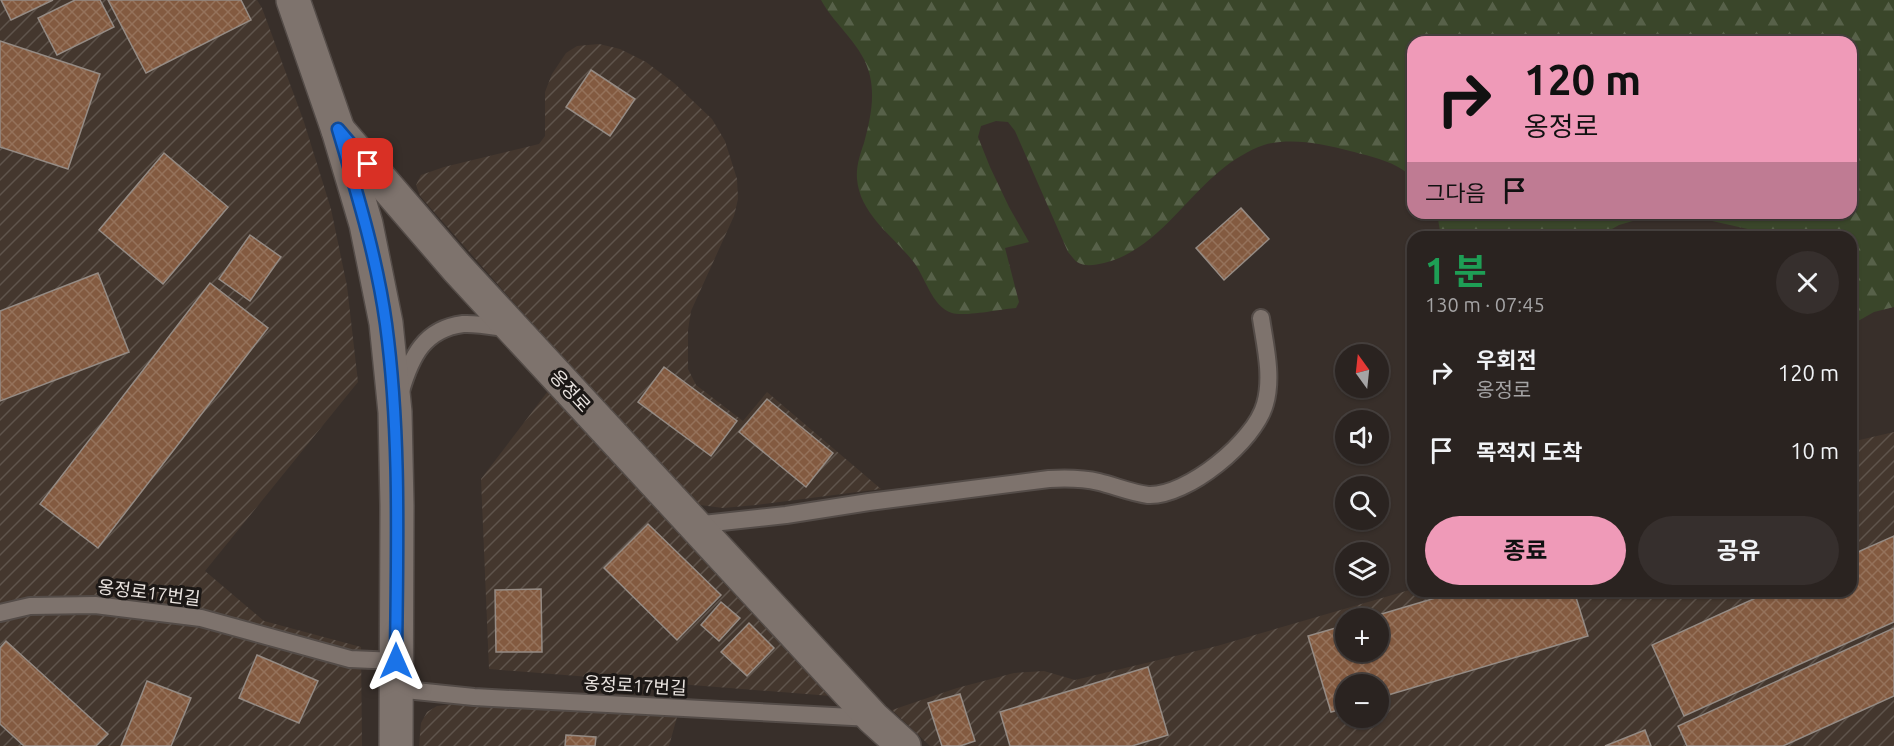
<!DOCTYPE html>
<html lang="ko">
<meta charset="utf-8">
<style>
body{margin:0;font-family:Ubuntu,"Noto Sans KR",sans-serif;background:#362f2d;color:#f1f3f6;height:100vh;display:flex;flex-direction:column;font-size:22px;white-space:nowrap}
*{box-sizing:border-box;margin:0}
p{font-size:20px;color:#a5a4a5}
.icon{flex:none;width:33px;height:33px;fill:none;stroke:currentColor;stroke-width:2;stroke-linecap:round;stroke-linejoin:round}
.map{position:relative;flex:1;overflow:hidden}
.side{position:absolute;left:1407px;top:231px;width:450px;height:366px;display:flex;flex-direction:column;background:#2a2320;border-radius:18px;box-shadow:0 2px 4px #0004,0 0 0 2px #46403e}
.side>*{flex:none}
.top-card{position:absolute;left:1407px;top:36px;width:450px;height:183px;border-radius:18px;box-shadow:0 2px 4px #0004,0 0 0 2px #46403e;background:#ef9ab8;color:#111;overflow:hidden}
.needle{width:39px;rotate:345deg}
.tools{position:absolute;left:1335px;top:344px;display:grid;gap:12px}
.tools a{display:grid;place-items:center;width:54px;height:54px;border-radius:50%;background:#2a2320;box-shadow:0 2px 4px #0004,0 0 0 2px #46403e;font-size:30px}
.pin{position:absolute;display:grid;place-items:center;width:51px;height:51px;color:#fff;margin:-26px;border-radius:12px;box-shadow:0 3px 9px #0006}
.me{position:absolute;width:66px;margin:-33px;rotate:0deg;stroke-linejoin:round;filter:drop-shadow(0 0 4px #0008)}
.turn{display:flex;align-items:center;gap:21px;height:126px;padding:0 18px;font-size:27px}
.turn .icon{width:78px;height:78px;stroke-width:2.5}
.turn b{display:block;font-size:42px;line-height:51px}
.then{display:flex;align-items:center;height:57px;padding:0 18px;background:#0003;gap:12px;font-size:22px}
.round{display:grid;place-items:center;flex:none;width:63px;height:63px;border-radius:32px;background:#362f2d}
.overview{display:flex;align-items:center;justify-content:space-between;height:102px;padding:0 18px}
h1{font-size:36px;font-weight:700;line-height:45px;color:#1e9e55}
.button{display:flex;gap:12px;margin-top:auto;padding:12px 18px}
.button a{flex:1;height:69px;border-radius:36px;background:#ef9ab8;color:#111;font-size:24px;font-weight:700;line-height:69px;text-align:center}
.button a+a{background:#362f2d;color:#f1f3f6}
ul{padding:0;list-style:none}
li{display:flex;align-items:center;gap:18px;height:78px;padding:0 18px}
li div{flex:1}
li b{display:block;font-size:22px}
li em{font-style:normal}
.map>svg:first-child{display:block}
</style>
<div class="map">
<svg width="1894" height="746" viewBox="0 0 1894 746">
<defs>
<pattern id="industrial-furrows" width="10" height="10" patternUnits="userSpaceOnUse" patternTransform="scale(1.5)"><rect width="10" height="10" fill="#44372e"/><path d="M-1 1l2-2M0 10L10 0M9 11l2-2" fill="none" stroke="#5f544c"/></pattern>
<pattern id="forest-firs" width="22" height="20" patternUnits="userSpaceOnUse" patternTransform="scale(1.5)"><rect width="22" height="20" fill="#3a462a"/><path d="M5 1l3.5 6h-7zM16 11l3.5 6h-7z" fill="#576149"/></pattern>
<pattern id="building-cross-hatch" width="8" height="8" patternUnits="userSpaceOnUse" patternTransform="scale(1.5)"><rect width="8" height="8" fill="#835a40"/><path d="M0 0l8 8M0 8l8-8" fill="none" stroke="#95725b"/></pattern>
</defs>
<rect width="100%" height="100%" fill="#382f2a"/>
<g fill="url(#industrial-furrows)" fill-rule="evenodd">
<polygon points="0,0 257,0 262,8 304,122 331,209 347,286 358,382 205,571 264,621 361,647 362,746 0,746"/>
<polygon points="599,44 620,49 646,62 674,83 712,119 725,141 737,179 738,199 734,216 691,311 688,330 688,369 696,385 743,421 767,392 881,489 756,505 723,508 700,505 552,346 420,196 416,185 421,175 444,167 539,144 545,136 545,92 552,74 566,53 577,46"/>
<polygon points="548,391 831,696 489,669 481,479"/>
<path d="M 1894,432 L 1894,746 L 930,746 L 892,710 L 957,688 L 1014,673 L 1044,671 L 1075,680 L 1217,646 L 1413,589 L 1413,591 L 1851,591 L 1851,442 ZM 1346,618 L 1378,618 L 1378,651 L 1346,651 ZM 1346,684 L 1378,684 L 1378,717 L 1346,717 Z"/>
<polygon points="453,704 527,707 677,717 669,746 419,746 421,723 427,712 437,706"/>
</g>
<path fill="url(#forest-firs)" d="M 821,0 L 1894,0 L 1894,307 L 1874,312 L 1851,325 L 1851,237 L 1766,237 L 1752,230 L 1699,218 L 1667,216 L 1643,218 L 1619,225 L 1598,237 L 1441,237 L 1437,213 L 1851,213 L 1851,42 L 1413,42 L 1413,178 C 1396,161 1372,157 1350,151 C 1324,144 1291,137 1264,145 C 1249,150 1233,160 1221,170 C 1183,201 1154,251 1104,263 C 1095,265 1085,267 1077,262 C 1074,260 1071,255 1068,252 L 1015,131 L 1008,122 L 996,121 L 981,126 L 978,137 L 990,167 L 1009,207 L 1029,242 L 1005,248 L 1019,302 L 1016,308 C 1002,309 964,317 952,313 C 931,306 926,277 912,260 C 892,235 860,214 857,179 C 856,167 860,154 864,143 C 870,120 875,99 870,76 C 864,46 835,26 821,0 Z"/>
<g fill="url(#building-cross-hatch)" stroke="#958b84" stroke-width="1.5">
<polygon points="1,0 53,0 11,20"/>
<polygon points="75,0 100,0 114,27 57,55 38,18"/>
<polygon points="108,0 241,0 251,20 146,73"/>
<polygon points="0,41 100,74 68,169 0,147"/>
<polygon points="591,70 635,99 610,136 566,107"/>
<polygon points="164,153 228,207 163,284 99,230"/>
<polygon points="1241,208 1269,239 1224,280 1196,248"/>
<polygon points="250,235 281,257 250,301 219,279"/>
<polygon points="98,273 129,352 0,401 0,311"/>
<polygon points="210,283 268,328 98,548 40,504"/>
<polygon points="664,367 737,421 711,456 638,402"/>
<polygon points="767,399 833,453 806,487 739,432"/>
<polygon points="648,524 721,595 677,640 604,568"/>
<polygon points="1894,536 1894,622 1684,716 1652,645 1771,591 1851,591 1851,555"/>
<polygon points="541,589 542,652 496,652 495,590"/>
<polygon points="1459,591 1574,591 1588,636 1378,698 1378,684 1346,684 1346,708 1331,712 1308,636 1346,625 1346,651 1378,651 1378,618 1368,618"/>
<polygon points="721,602 740,618 719,641 701,625"/>
<polygon points="749,623 774,648 747,676 721,652"/>
<polygon points="1894,628 1894,696 1783,746 1687,746 1678,726"/>
<polygon points="6,641 108,734 96,746 24,746 0,724 0,648"/>
<polygon points="257,655 318,681 299,723 239,698"/>
<polygon points="1148,667 1168,735 1132,746 1010,746 1000,712"/>
<polygon points="147,681 191,698 171,746 121,746"/>
<polygon points="960,694 975,741 960,746 942,746 928,703"/>
<polygon points="1645,730 1651,746 1605,746"/>
<polygon points="566,735 596,737 595,746 565,746"/>
</g>
<g fill="none" stroke-linecap="round" stroke-linejoin="round">
<g stroke="#544c48" stroke-width="20">
<g id="service">
<path d="M 401,391 C 411,357 424,329 463,324 C 478,323 495,327 510,329"/>
<path d="M 694,525 L 786,515 L 869,502 L 1049,479 C 1066,478 1082,478 1099,482 C 1115,486 1132,493 1148,495 C 1187,497 1255,441 1265,404 C 1273,377 1265,345 1261,318"/>
<polyline points="0,613 30,606 95,605 201,618 350,659 396,661"/>
<polyline points="396,689 474,697 871,718"/>
</g>
</g>
<g stroke="#544c48" stroke-width="36">
<polyline id="minor" points="338,130 457,268 873,718 904,746"/>
</g>
<g stroke="#544c48" stroke-width="36">
<polyline id="tertiary" points="293,0 338,130 366,224 386,323 395,412 397,506 396,746"/>
</g>
<use href="#service" stroke="#7e736d" stroke-width="16"/>
<use href="#minor" stroke="#7e736d" stroke-width="33"/>
<use href="#tertiary" stroke="#7e736d" stroke-width="33"/>
</g>
<g fill="none" stroke-linecap="round" stroke-linejoin="round">
<g stroke="#114b97" stroke-width="15">
<path id="route" d="M 368,164 L 338,129 C 357,193 377,258 386,324 C 401,436 397,549 396,661"/>
</g>
<use href="#route" stroke="#1a73e8" stroke-width="10"/>
</g>
<g text-anchor="middle" stroke-width="6" stroke-linejoin="round" paint-order="stroke">
<g font-size="18" fill="#eae4e0" stroke="#1c1816">
<text transform="translate(570 391) rotate(47)" y="6">옹정로</text>
<text transform="translate(149 593) rotate(7)" y="6">옹정로17번길</text>
<text transform="translate(635 686) rotate(3)" y="6">옹정로17번길</text>
</g>
</g>
</svg>
<div class="tools">
<a><svg class="needle" viewBox="-14 -14 28 28"><path d="M0-13l5 13h-10z" fill="#e53935"/><path d="M0 13l5-13h-10z" fill="#a5a4a5"/></svg></a>
<a><svg class="icon" aria-label="sound" viewBox="0 0 24 24"><path d="M4 9h4l5-4v14l-5-4H4zM17 9q2 3 0 6"/></svg></a>
<a><svg class="icon" aria-label="search" viewBox="0 0 24 24"><circle cx="10" cy="10" r="6"/><path d="M15 15l6 6"/></svg></a>
<a><svg class="icon" aria-label="layers" viewBox="0 0 24 24"><path d="M12 4l9 5-9 5-9-5zM3 14l9 5 9-5"/></svg></a>
<a>+</a>
<a>−</a>
</div>
<div class="pin" style="left:368px;top:164px;background:#d93025"><svg class="icon" aria-label="arrive" viewBox="0 0 24 24"><path d="M6 21V4h12l-3 4 3 4H6"/></svg></div>
<svg class="me" style="left:396px;top:661px" viewBox="-20 -20 40 40"><path d="M0-17L14 15 0 8-14 15z" fill="#1a73e8" stroke="#fff" stroke-width="4"/></svg>
<div class="top-card">
<div class="turn"><svg class="icon" aria-label="right" viewBox="0 0 24 24"><path d="M7 20v-9h11M14 6l5 5-5 5"/></svg><div><b>120 m</b>옹정로</div></div>
<div class="then">그다음<svg class="icon" aria-label="arrive" viewBox="0 0 24 24"><path d="M6 21V4h12l-3 4 3 4H6"/></svg></div>
</div>
<section class="side">
<div class="overview"><div><h1>1 분</h1><p>130 m · 07:45</p></div><a class="round"><svg class="icon" aria-label="close" viewBox="0 0 24 24"><path d="M6 6l12 12M18 6L6 18"/></svg></a></div>
<ul>
<li><svg class="icon" aria-label="right" viewBox="0 0 24 24"><path d="M7 20v-9h11M14 6l5 5-5 5"/></svg><div><b>우회전</b><p>옹정로</p></div><em>120 m</em></li>
<li><svg class="icon" aria-label="arrive" viewBox="0 0 24 24"><path d="M6 21V4h12l-3 4 3 4H6"/></svg><div><b>목적지 도착</b></div><em>10 m</em></li>
</ul>
<div class="button"><a>종료</a><a>공유</a></div>
</section>
</div>
